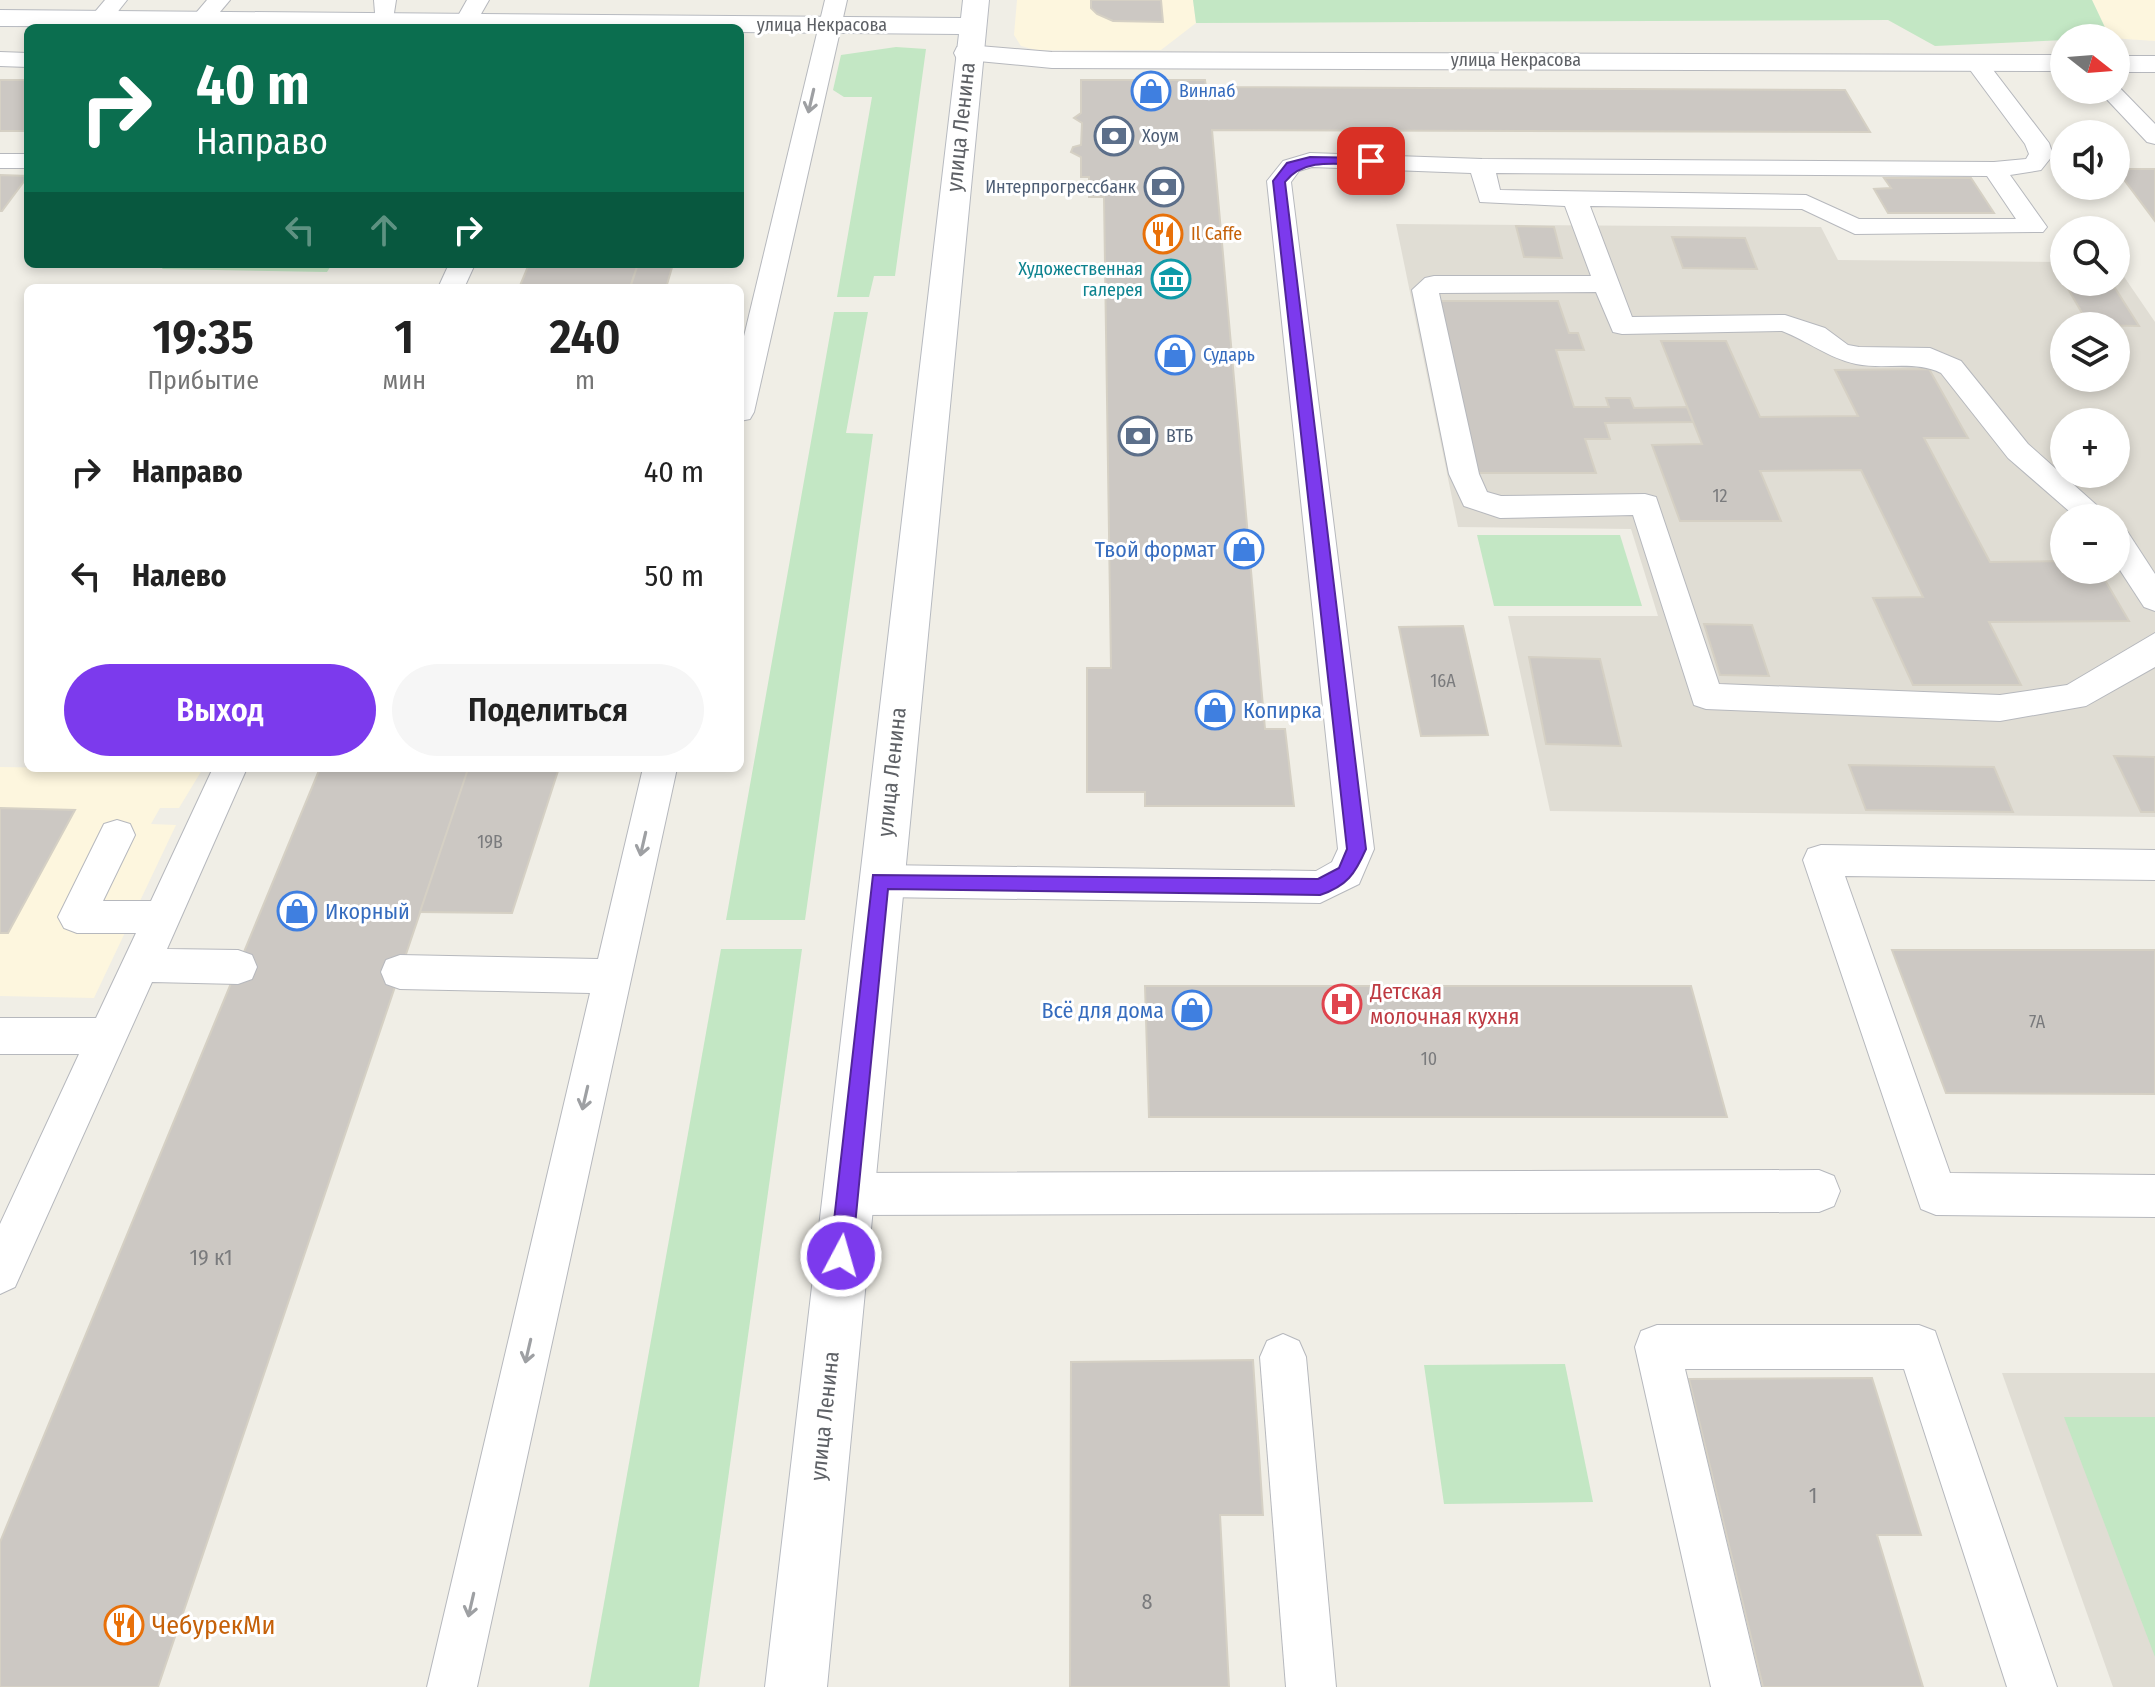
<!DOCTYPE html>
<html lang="ru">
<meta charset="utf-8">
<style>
body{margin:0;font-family:"Fira Sans Condensed",sans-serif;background:#f6f6f6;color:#222;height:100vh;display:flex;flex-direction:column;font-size:30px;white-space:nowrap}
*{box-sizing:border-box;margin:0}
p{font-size:26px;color:#767676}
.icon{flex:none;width:44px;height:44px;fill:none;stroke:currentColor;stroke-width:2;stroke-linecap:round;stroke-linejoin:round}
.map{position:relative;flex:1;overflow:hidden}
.sheet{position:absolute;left:24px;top:284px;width:720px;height:488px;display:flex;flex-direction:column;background:#fff;border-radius:12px;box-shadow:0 4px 12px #0003}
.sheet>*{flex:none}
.top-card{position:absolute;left:24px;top:24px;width:720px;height:244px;border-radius:12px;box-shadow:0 4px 12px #0003;background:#0b6e4f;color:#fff;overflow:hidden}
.needle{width:52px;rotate:107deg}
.fabs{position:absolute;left:2050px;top:24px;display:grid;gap:16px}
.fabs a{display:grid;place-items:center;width:80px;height:80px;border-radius:50%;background:#fff;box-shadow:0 4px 12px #0003;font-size:40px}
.pin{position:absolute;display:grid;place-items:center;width:68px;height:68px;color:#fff;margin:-34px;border-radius:16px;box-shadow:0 4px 12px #0006}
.me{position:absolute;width:88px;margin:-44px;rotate:6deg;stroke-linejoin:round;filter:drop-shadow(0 0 6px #0008)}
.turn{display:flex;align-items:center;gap:28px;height:168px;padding:0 40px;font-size:36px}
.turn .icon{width:104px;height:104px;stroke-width:2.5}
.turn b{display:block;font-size:56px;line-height:68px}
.lanes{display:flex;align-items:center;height:76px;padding:0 40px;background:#0003;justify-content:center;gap:40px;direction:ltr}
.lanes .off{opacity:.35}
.eta{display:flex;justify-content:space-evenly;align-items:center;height:136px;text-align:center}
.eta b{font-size:48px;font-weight:600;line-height:56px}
.cta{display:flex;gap:16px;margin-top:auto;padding:16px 40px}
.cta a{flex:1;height:92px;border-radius:48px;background:#7c3aed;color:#fff;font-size:32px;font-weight:600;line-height:92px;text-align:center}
.cta a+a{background:#f6f6f6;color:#222}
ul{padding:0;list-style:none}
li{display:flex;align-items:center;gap:24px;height:104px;padding:0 40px}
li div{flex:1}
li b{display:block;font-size:30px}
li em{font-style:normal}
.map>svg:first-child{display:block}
</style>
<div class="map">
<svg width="2155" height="1687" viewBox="0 0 2155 1687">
<rect width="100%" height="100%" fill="#f0eee6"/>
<g fill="#fdf6de">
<polygon points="1017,0 1193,0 1196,23 1161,50 1036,50 1021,46 1014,35"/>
<polygon points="2092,0 2155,0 2155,41 2110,38"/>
<polygon points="0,767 202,770 179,808 160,808 151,824 176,825 94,998 0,996"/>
</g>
<g fill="#e0ddd4" fill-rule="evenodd">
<path d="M 1396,224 L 1821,227 L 1838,260 L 2064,262 L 2064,282 L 2116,282 L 2116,265 L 2155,322 L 2155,817 L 1550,811 L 1508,616 L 1658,616 L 1631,529 L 1458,527 ZM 2064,326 L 2116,326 L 2116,378 L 2064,378 ZM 2064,422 L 2116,422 L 2116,474 L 2064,474 ZM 2064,518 L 2116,518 L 2116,570 L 2064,570 Z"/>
<polygon points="2002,1373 2155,1373 2155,1687 2113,1687"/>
</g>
<g fill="#c3e7c4">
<polygon points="1193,0 2092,0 2110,38 1935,46 1888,20 1196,23"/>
<polygon points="896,47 926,49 895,276 874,276 869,297 837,297 872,97 844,97 833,90 841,55"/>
<polygon points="165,264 332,264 327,272 162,269"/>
<polygon points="834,312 868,312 846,433 873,434 805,920 726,920"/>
<polygon points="1477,535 1620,535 1642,606 1494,606"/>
<polygon points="721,949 802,949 699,1687 589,1687"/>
<polygon points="1565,1364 1593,1502 1444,1504 1424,1365"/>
<polygon points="2064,1417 2155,1417 2155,1657"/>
</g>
<g fill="#ccc8c3" stroke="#d5d0c4" stroke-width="2">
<polygon points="1091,0 1161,0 1163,22 1113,21 1097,14 1091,8"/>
<rect x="0" y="80" width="28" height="51"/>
<polygon points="1081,80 1205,80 1206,87 1845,90 1870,132 1212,130 1265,729 1285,729 1294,806 1145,806 1145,792 1087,792 1087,668 1111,668 1104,197 1089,197 1089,177 1081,177 1081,157 1071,152 1073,147 1081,145 1082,123 1074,118 1081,113"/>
<polygon points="2116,169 2155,169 2155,221"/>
<polygon points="0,175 28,176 2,211 0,211"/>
<polygon points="1884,178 1971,178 1994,213 1888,213 1874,189 1891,188"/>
<polygon points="1516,226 1554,227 1562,258 1524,257"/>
<polygon points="1672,237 1745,238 1757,269 1683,268"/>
<polygon points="529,264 638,264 630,288 519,288"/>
<polygon points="638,264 673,264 666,288 630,288"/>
<polygon points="2067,287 2115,288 2139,326 2089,325"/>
<polygon points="1434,301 1558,301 1569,333 1578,333 1584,350 1556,350 1574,407 1609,407 1606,398 1630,398 1634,408 1687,407 1693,422 1605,423 1610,439 1585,439 1596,473 1478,473"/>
<polygon points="1661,341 1726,341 1760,417 1858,416 1835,370 1929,369 1968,438 1924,438 1990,562 2064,561 2064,570 2099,570 2129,621 1989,622 2021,685 1913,685 1873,598 1923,597 1861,470 1760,471 1781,521 1680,521 1652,445 1702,444"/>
<polygon points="1704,624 1752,625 1769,676 1720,675"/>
<polygon points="1463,626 1488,735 1421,736 1399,627"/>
<polygon points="1529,657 1600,659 1621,746 1546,744"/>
<polygon points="2114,756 2155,757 2155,812 2141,812"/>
<polygon points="1849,765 1994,767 2013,812 1866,810"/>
<polygon points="320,768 469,768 158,1687 0,1687 0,1542"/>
<polygon points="468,769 558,771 512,913 420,912"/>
<polygon points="0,808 75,810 8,933 0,933"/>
<polygon points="1892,950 2155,950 2155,1094 1946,1093"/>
<polygon points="1145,986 1691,986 1727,1117 1149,1117"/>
<polygon points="1253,1360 1263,1515 1220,1515 1229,1687 1070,1687 1071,1362"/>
<polygon points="1872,1378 1921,1535 1877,1535 1923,1687 1763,1687 1689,1379"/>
</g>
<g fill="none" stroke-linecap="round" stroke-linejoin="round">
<g stroke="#b6b8bd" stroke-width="2">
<g id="lane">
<polygon points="105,0 127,0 108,24 92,24 89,19"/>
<polygon points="207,0 230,0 209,25 193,25 190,20"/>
<polygon points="374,0 396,0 392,26 376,26"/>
<polygon points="467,0 489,0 473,28 457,28 454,23"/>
<polygon points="825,0 847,0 754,412 750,419 740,421 740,353"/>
<polygon points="0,52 28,53 28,67 0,66"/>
<path d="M 1976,56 L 1984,58 L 2049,143 L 2053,155 L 2041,170 L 2010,175 L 2047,227 L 2043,232 L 1855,234 L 1802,209 L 1590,206 L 1632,317 L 1785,315 L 1825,328 L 1848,345 L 1859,347 L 1930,348 L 1961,361 L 2028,444 L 2111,518 L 2077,518 L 2008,458 L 1941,373 C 1914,360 1885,370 1856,364 C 1828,358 1808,341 1782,331 L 1622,334 L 1613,332 L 1596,292 L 1439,293 L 1479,474 L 1487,492 L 1501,496 L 1645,494 L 1656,497 L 1719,684 L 2000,695 L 2067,685 L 2155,633 L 2155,667 L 2086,706 L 2000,721 L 1706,709 L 1694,705 L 1633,515 L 1500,518 L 1464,506 L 1449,474 L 1412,290 L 1425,278 L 1434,276 L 1591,276 L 1565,206 L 1480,202 L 1471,173 L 1312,167 L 1299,171 L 1291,182 L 1374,849 L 1359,884 L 1320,903 L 880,897 L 867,892 L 862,881 L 867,870 L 880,865 L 1316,871 L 1332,862 L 1338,849 L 1267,181 L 1283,161 L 1310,153 L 1482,159 L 1994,162 L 2026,159 L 2029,154 L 2025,144 L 1965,63 ZM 1496,173 L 1987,176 L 2016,219 L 1859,219 L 1806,195 L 1500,190 Z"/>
<polygon points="2117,85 2155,124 2155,144 2147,142 2098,90 2116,90"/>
<rect x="0" y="154" width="28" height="14"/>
<polygon points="449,264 475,264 464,288 438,288"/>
<polygon points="2116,528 2127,531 2155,574 2155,611 2144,607 2116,564"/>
<polygon points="213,768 247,768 167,949 238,950 252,955 257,967 252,979 238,984 152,982 15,1287 0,1294 0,1224 79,1054 0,1054 0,1018 96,1018 136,933 77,933 64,928 58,917 104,824 117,820 130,824 135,835 103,901 151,901"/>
<polygon points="643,768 677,768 477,1687 427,1687 590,993 400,989 386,984 381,972 386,960 400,955 598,959"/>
<polygon points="1821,845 2155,850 2155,880 1845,876 1950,1173 2155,1175 2155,1217 1936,1215 1921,1209 1803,860 1808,849"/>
<polygon points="1819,1170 1834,1176 1840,1191 1834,1206 1819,1212 847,1215 832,1209 826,1194 832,1179 847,1173"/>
<polygon points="1657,1325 1919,1325 1935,1331 2057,1687 2007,1687 1904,1369 1685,1369 1761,1687 1711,1687 1635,1347 1641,1331"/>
<polygon points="1283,1334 1299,1341 1306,1357 1336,1687 1286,1687 1260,1357 1267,1341"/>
</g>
</g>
<g stroke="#b6b8bd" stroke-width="2">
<g id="street">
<polygon points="967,45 1052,52 2064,55 2064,71 1052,68 957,59 954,53 957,47"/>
<rect x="2116" y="56" width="39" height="16"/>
</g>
</g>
<g stroke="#b7bac0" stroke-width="2">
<polygon id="secondary" points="963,0 989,0 827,1687 765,1687 959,34 740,32 740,28 0,26 0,10 961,18"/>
</g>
<use href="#lane" fill="#fff" fill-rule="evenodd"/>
<use href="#street" fill="#fff" fill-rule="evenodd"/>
<use href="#secondary" fill="#fff" fill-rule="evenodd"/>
</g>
<defs><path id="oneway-shaft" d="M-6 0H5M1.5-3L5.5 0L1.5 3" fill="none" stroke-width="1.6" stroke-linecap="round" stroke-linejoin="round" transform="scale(2)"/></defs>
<g stroke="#9ea0a3">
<use href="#oneway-shaft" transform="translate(811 101) rotate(103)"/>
<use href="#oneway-shaft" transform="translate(643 844) rotate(103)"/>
<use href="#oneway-shaft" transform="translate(585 1098) rotate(103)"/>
<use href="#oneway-shaft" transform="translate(528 1351) rotate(103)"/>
<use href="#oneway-shaft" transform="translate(471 1605) rotate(103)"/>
</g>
<path fill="#7c3aed" stroke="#51269a" stroke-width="2" d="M 1310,157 L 1371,158 L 1377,161 L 1371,165 C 1341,165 1305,156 1285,182 L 1366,849 C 1355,874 1347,886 1320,895 L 888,889 L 852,1256 L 849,1263 L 841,1267 L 833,1263 L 830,1256 L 873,875 L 1318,879 L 1339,868 L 1347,849 L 1273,181 L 1287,163 Z"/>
<defs>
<g id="shop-ring" transform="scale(2)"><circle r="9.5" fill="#fff" stroke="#3f7fe0" stroke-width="1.5"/><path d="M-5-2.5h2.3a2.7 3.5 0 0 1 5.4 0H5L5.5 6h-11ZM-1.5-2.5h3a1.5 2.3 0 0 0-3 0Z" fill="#3f7fe0"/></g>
<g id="bank-ring" transform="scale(2)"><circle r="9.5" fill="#fff" stroke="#5c6f8a" stroke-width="1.5"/><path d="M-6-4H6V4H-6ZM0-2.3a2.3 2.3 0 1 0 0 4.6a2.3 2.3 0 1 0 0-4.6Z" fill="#5c6f8a"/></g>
<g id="restaurant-ring" transform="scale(2)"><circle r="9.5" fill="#fff" stroke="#e8710a" stroke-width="1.5"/><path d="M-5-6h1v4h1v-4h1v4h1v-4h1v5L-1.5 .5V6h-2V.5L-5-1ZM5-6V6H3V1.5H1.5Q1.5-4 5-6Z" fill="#e8710a"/></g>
<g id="museum-ring" transform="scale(2)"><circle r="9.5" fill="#fff" stroke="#0f9aa8" stroke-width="1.5"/><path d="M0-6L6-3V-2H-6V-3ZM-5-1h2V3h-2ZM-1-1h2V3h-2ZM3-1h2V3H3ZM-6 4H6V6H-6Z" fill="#0f9aa8"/></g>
<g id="hospital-ring" transform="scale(2)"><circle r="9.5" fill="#fff" stroke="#e0444e" stroke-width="1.5"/><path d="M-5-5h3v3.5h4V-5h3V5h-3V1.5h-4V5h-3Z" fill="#e0444e"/></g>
</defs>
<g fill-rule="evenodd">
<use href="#shop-ring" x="1151" y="91"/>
<use href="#bank-ring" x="1114" y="136"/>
<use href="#bank-ring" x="1164" y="187"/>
<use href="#restaurant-ring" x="1163" y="234"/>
<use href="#museum-ring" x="1171" y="279"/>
<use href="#shop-ring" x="1175" y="355"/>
<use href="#bank-ring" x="1138" y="436"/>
<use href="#shop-ring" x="1244" y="549"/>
<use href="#shop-ring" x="1215" y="710"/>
<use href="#shop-ring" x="297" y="911"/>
<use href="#hospital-ring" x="1342" y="1004"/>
<use href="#shop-ring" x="1192" y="1010"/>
<use href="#restaurant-ring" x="124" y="1625"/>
</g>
<g text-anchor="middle" stroke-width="6" stroke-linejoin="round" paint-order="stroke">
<g font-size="18" fill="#5e6166" stroke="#fff">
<text x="822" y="31">улица Некрасова</text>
<text x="1516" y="66">улица Некрасова</text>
</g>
<g font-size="18" fill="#366cbe" stroke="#fff" text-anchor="start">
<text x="1179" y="97">Винлаб</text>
<text x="1203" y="361">Сударь</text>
</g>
<g font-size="18" fill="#4e5e75" stroke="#fff" text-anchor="start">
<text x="1142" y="142">Хоум</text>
<text x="1136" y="193" text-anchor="end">Интерпрогрессбанк</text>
<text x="1166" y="442">ВТБ</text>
</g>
<g font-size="18" fill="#c56008" stroke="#fff" text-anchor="start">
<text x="1191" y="240">Il Caffe</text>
</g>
<g font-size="18" fill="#0d838f" stroke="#fff" text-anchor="end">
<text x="1143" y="275">Художественная<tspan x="1143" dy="21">галерея</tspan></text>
</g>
<g font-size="18" fill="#7a7b7d">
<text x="1720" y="502">12</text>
<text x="1443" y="687">16А</text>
<text x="490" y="848">19В</text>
<text x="2037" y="1028">7А</text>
<text x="1429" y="1065">10</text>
</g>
<g font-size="22" fill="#5e6166" stroke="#fff">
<text transform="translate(960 127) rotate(-84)" y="8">улица Ленина</text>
<text transform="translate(891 772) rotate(-84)" y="8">улица Ленина</text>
<text transform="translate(824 1416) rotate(-84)" y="8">улица Ленина</text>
</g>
<g font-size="22" fill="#366cbe" stroke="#fff" text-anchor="end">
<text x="1216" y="557">Твой формат</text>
<text x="1243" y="718" text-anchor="start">Копирка</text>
<text x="325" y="919" text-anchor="start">Икорный</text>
<text x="1164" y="1018">Всё для дома</text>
</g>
<g font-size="22" fill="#be3a42" stroke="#fff" text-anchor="start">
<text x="1370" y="999">Детская<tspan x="1370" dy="25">молочная кухня</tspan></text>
</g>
<g font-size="22" fill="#7a7b7d">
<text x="211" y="1265">19 к1</text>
<text x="1813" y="1503">1</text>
<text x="1147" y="1609">8</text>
</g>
<g font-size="26" fill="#c56008" stroke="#fff" text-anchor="start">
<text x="152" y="1634">ЧебурекМи</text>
</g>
</g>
</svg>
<div class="fabs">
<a><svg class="needle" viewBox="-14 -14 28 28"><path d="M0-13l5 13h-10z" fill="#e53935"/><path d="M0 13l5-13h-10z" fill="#767676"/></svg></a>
<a><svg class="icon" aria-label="sound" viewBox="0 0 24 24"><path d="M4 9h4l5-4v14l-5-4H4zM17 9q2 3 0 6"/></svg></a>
<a><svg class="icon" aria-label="search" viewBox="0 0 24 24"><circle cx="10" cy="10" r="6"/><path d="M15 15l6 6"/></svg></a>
<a><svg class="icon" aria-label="layers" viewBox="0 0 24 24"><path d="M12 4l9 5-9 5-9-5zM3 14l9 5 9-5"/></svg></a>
<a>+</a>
<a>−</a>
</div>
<div class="pin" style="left:1371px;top:161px;background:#d93025"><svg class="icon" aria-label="arrive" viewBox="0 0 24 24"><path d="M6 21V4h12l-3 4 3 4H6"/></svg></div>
<svg class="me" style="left:841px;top:1256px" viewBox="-20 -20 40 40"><circle r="17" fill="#7c3aed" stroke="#fff" stroke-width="3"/><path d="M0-11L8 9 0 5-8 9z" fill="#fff"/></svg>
<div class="top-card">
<div class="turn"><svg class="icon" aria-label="right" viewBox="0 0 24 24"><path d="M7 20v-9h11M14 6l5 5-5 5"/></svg><div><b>40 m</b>Направо</div></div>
<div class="lanes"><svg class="icon off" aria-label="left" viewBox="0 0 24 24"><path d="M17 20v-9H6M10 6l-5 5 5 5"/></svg><svg class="icon off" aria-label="ahead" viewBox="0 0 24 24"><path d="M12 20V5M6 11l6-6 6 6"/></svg><svg class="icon" aria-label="right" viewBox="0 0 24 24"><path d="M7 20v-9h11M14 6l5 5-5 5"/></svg></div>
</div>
<section class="sheet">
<div class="eta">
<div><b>19:35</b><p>Прибытие</p></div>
<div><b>1</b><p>мин</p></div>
<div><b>240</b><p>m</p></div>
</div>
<ul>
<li><svg class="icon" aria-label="right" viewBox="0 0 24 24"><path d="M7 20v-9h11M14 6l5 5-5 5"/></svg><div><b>Направо</b></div><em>40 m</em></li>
<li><svg class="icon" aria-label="left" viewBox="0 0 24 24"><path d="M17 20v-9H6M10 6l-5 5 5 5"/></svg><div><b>Налево</b></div><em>50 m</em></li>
</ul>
<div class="cta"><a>Выход</a><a>Поделиться</a></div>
</section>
</div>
